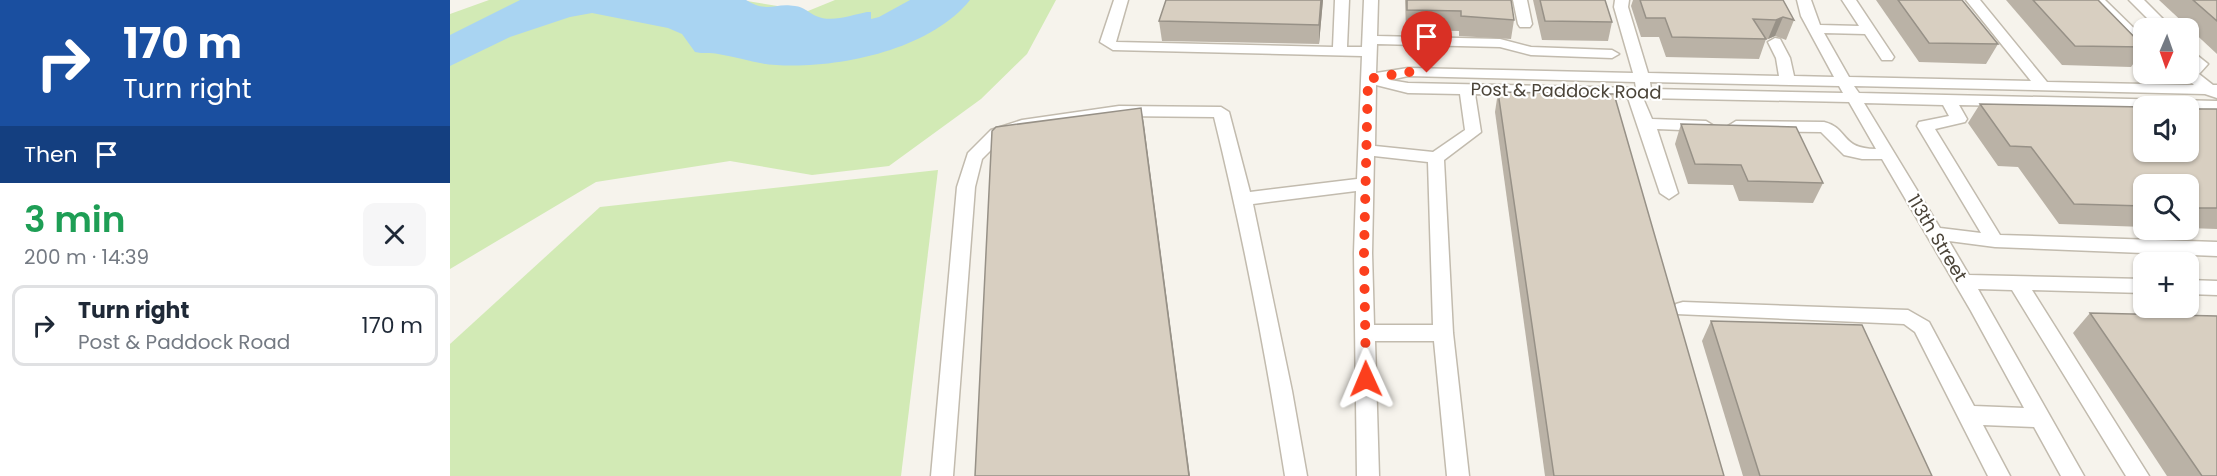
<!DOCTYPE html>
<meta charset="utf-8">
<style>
body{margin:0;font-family:Poppins,sans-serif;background:#f6f6f7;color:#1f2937;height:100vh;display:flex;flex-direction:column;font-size:22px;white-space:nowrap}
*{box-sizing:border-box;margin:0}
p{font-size:20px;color:#747a83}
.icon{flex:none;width:33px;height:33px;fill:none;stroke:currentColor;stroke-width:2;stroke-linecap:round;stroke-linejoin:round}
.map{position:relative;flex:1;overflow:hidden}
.details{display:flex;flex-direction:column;background:#fff;width:450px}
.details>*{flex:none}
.top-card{background:#1a4fa0;color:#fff;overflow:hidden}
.needle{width:39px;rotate:182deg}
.controls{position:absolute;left:1683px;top:18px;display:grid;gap:12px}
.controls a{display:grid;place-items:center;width:66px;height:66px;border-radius:12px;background:#fff;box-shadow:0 2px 4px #0004;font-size:30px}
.pin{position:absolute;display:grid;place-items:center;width:51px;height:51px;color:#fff;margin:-62px -26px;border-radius:50% 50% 50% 0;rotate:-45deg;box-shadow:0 0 6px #0007}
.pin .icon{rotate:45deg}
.me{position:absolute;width:66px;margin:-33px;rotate:359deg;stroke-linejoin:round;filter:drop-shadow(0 0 4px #0008)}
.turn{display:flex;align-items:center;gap:21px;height:126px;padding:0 24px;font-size:27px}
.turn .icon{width:78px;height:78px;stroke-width:2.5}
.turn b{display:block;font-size:42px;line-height:51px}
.then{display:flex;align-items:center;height:57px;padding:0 24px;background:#0003;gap:12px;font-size:22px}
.round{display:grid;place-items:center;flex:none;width:63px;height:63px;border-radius:12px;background:#f6f6f7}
.head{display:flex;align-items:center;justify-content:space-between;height:102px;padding:0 24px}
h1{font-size:36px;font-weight:600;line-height:45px;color:#1e9e55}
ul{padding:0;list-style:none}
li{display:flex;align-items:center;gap:18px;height:81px;margin:0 12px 9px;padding:0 12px;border:3px solid #e0e1e3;border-radius:12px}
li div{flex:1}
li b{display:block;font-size:22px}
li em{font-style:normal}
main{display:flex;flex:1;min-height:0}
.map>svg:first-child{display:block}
</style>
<main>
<section class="details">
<div class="top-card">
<div class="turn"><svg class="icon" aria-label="right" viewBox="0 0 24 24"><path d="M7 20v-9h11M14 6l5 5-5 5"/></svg><div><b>170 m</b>Turn right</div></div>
<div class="then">Then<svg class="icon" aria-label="arrive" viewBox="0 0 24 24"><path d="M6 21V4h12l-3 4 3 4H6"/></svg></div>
</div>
<div class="head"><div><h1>3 min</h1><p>200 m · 14:39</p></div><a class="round"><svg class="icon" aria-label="close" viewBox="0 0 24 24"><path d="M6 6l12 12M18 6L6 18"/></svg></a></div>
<ul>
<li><svg class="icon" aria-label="right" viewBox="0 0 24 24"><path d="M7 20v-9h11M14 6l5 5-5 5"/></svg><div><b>Turn right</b><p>Post &amp; Paddock Road</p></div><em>170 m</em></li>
</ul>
</section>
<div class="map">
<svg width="1767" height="476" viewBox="0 0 1767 476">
<rect width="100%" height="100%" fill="#f6f3ec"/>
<g fill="#d2eab5">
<polygon points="39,0 291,0 358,11 385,0 606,0 577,54 531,99 439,166 362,175 280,161 146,182 0,269 0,14"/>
<polygon points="488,170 451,476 0,476 0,344 150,207"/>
</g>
<path fill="#a9d4f2" d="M 70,0 L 296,0 C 319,14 324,2 345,6 C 354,7 359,13 366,16 C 382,23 401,15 417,12 L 421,12 L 421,19 L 429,17 L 460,0 L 520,0 C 480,50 388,69 326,65 C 306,64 288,57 268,54 C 261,52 253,54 245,52 L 232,34 L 218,28 L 142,13 L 120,17 L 60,37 L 0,66 L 0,35 Z"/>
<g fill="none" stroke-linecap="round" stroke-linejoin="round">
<g stroke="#c2bbae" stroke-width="3">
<g id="minor">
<path d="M 664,0 L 678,0 L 666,42 L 883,47 L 885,0 L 899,0 L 897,47 L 912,47 L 914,0 L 928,0 L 927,36 L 1050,39 L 1081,47 L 1162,50 L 1169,54 L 1162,58 L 1081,55 L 1050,47 L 927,44 L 926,73 L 958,68 L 1183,73 L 1164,7 L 1165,0 L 1179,0 L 1178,7 L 1198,73 L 1329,76 L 1326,58 L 1318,42 L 1325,38 L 1330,39 L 1340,58 L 1344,76 L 1384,77 L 1351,16 L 1347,0 L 1361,0 L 1370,25 L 1409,26 L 1392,0 L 1406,0 L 1444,57 L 1442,60 L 1432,60 L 1415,34 L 1374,33 L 1399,77 L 1581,81 L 1516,0 L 1530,0 L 1597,82 L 1744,85 L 1732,74 L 1738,74 L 1738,67 L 1742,64 L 1738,60 L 1738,48 L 1758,64 L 1749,74 L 1763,85 L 1767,85 L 1767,98 L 1755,94 L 1404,86 L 1409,93 L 1767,101 L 1767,111 L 1738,110 L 1738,106 L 1694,106 L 1694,109 L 1509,105 L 1517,119 L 1515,122 L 1485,129 L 1550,235 L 1767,242 L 1767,256 L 1545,247 L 1499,241 L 1519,275 L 1694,279 L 1694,293 L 1582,290 L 1699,476 L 1676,476 L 1562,290 L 1528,289 L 1634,476 L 1611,476 L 1584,427 L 1533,425 L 1560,476 L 1538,476 L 1465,332 L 1454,324 L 1226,314 L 1223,309 L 1226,304 L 1233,302 L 1458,310 L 1479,322 L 1524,406 L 1574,408 L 1521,311 L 1432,159 L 1412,159 L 1394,155 L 1371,132 L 1286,131 L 1278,126 L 1286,121 L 1374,122 C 1399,128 1390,149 1426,149 L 1399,102 L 1193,98 L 1202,119 L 1256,121 L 1264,126 L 1256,131 L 1207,129 L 1228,193 L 1219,199 L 1210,193 L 1178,98 L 1025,94 L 1031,132 L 994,160 L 1003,333 L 1019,476 L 997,476 L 984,341 L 925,341 L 929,476 L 907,476 L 904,253 L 906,191 L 803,204 L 842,391 L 857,476 L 835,476 C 816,355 793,235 764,117 L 669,116 L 581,128 L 553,138 L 532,159 L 525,187 L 503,476 L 481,476 L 507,187 L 518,153 L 541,130 L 572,120 L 669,106 L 771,107 L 779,112 L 800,192 L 907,179 L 912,56 L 663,50 L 650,42 ZM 958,76 L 1185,82 L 1186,88 L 958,83 L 940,80 ZM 1200,82 L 1389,86 L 1393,93 L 1201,89 ZM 926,85 L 958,93 L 1010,94 L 1015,130 L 983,152 L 925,146 ZM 1414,103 L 1493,105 L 1499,116 L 1469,122 L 1467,126 L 1531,233 L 1490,228 ZM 924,156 L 978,162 L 983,325 L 924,325 L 922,253 Z"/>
<polygon points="1063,0 1077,0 1082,24 1080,27 1070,27 1068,24"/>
<polygon points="1640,0 1655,0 1694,38 1694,50 1689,49"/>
<polygon points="1679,0 1694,0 1722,28 1707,28"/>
<polygon points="1738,280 1767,281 1767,295 1738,294"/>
</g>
</g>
<use href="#minor" fill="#fff" fill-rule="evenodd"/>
</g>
<g fill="#bab2a6">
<polygon points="716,0 873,0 869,44 712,41 709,21"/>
<polygon points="955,0 1061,0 1064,20 1061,39 1009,36 1009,31 956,30"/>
<polygon points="1083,0 1155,0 1162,22 1158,41 1092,40"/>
<polygon points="1183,0 1333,0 1344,20 1336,40 1325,36 1318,39 1316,39 1309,59 1216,57 1209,37 1191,37 1181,6"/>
<polygon points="1426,0 1512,0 1548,44 1536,64 1469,62"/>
<polygon points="1556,0 1648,0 1694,46 1694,49 1681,67 1612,65"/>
<polygon points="1709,0 1767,0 1767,54"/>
<polygon points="1048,92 1274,476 1095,476 1045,112"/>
<polygon points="1530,104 1767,109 1767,229 1738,228 1738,184 1694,184 1694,227 1609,224 1568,167 1548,166 1518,123"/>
<polygon points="1231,124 1373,183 1363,203 1289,201 1283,185 1238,184 1225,144"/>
<polygon points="1640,313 1767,476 1717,476 1623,333"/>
<polygon points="1261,321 1482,476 1293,476 1252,341"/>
</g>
<g fill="#979187">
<polygon points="871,0 873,0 869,44 869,25"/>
<polygon points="1333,17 1325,36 1318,39 1326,20"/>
<polygon points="691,108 694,124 740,476 739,476"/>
</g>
<g fill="#d8cfc1" stroke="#979187" stroke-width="1.5">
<polygon points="716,0 871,0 869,25 709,21"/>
<polygon points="957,0 1061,0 1064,20 1011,16 1011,11 957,10"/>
<polygon points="1090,0 1155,0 1162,22 1095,21"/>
<polygon points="1190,0 1333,0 1344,20 1333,17 1326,20 1303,19 1316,39 1222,37 1215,18 1196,18"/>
<polygon points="1448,0 1512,0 1548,44 1479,43"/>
<polygon points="1583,0 1648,0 1694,47 1625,46"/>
<polygon points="1743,0 1767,0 1767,21"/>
<polygon points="1048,92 1164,94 1274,476 1104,476"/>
<polygon points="1530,104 1694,107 1694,152 1738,152 1738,109 1767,109 1767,208 1738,208 1738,184 1694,184 1694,206 1624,204 1581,147 1560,146"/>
<polygon points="691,108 739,476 525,476 542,131 546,127"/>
<polygon points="1231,124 1346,127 1373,183 1298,181 1291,165 1245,164"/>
<polygon points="1640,313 1767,316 1767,476 1752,476"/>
<polygon points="1261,321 1412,325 1482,476 1310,476"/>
</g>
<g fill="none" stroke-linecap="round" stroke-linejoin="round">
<polyline stroke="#fc3f1d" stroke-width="10" stroke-dasharray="0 18" points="916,379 914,253 918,79 958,72 977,73"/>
</g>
<g text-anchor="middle" stroke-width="4.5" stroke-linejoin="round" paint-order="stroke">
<g font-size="18" fill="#4b4439" stroke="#fff">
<text transform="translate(1116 91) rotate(1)" y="6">Post &amp; Paddock Road</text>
<text transform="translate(1487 238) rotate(59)" y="6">113th Street</text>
</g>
</g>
</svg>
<div class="controls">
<a><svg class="needle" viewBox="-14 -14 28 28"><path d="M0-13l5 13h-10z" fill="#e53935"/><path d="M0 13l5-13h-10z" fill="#747a83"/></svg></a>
<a><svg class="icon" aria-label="sound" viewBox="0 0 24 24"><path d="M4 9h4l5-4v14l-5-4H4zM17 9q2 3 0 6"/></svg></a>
<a><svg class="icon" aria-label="search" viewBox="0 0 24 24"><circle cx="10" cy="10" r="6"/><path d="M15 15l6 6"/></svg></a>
<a>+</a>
</div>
<div class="pin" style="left:977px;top:73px;background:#d93025"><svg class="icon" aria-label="arrive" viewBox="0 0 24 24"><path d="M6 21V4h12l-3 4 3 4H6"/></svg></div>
<svg class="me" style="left:916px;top:379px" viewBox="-20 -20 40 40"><path d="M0-17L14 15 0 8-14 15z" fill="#fc3f1d" stroke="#fff" stroke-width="4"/></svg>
</div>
</main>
